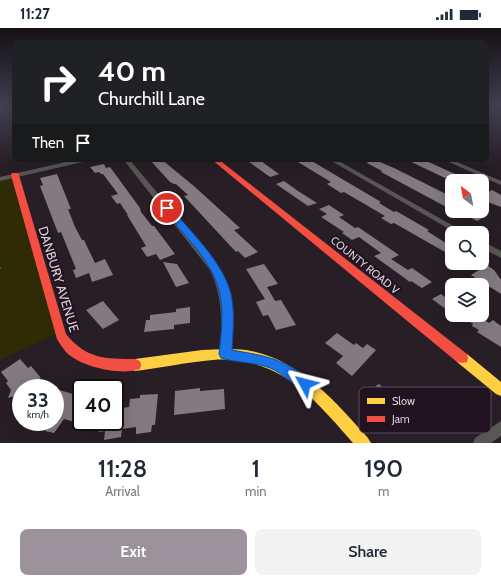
<!DOCTYPE html>
<style>
body{margin:0;font-family:Cabin,sans-serif;background:#f2f2f3;color:#1f2937;height:100vh;display:flex;flex-direction:column;font-size:15px;white-space:nowrap}
*{box-sizing:border-box;margin:0}
p{font-size:13px;color:#747a83}
.icon{flex:none;width:22px;height:22px;fill:none;stroke:currentColor;stroke-width:2;stroke-linecap:round;stroke-linejoin:round}
.map{position:relative;height:415px;overflow:hidden}
.details{display:flex;flex-direction:column;background:#fff;flex:1}
.details>*{flex:none}
.top-card{position:absolute;left:12px;top:12px;width:477px;height:122px;border-radius:8px;box-shadow:0 4px 16px #0002;background:#202124;color:#fff;overflow:hidden}
.needle{width:26px;rotate:328deg}
.tools{position:absolute;left:445px;top:146px;display:grid;gap:8px}
.tools a{display:grid;place-items:center;width:44px;height:44px;border-radius:8px;background:#fff;box-shadow:0 4px 16px #0002;font-size:20px}
.speed{position:absolute;left:12px;top:351px;display:flex;gap:8px;font-size:20px;font-weight:700;text-align:center}
.speed>*{display:grid;place-content:center;width:52px;height:52px;border-radius:50%;background:#fff;box-shadow:0 4px 16px #0002;line-height:1}
.speed small{font-size:10px;font-weight:400}
.speed .limit{border:2px solid #111;border-radius:6px;background:#fff;color:#111}
.pin{position:absolute;display:grid;place-items:center;width:34px;height:34px;color:#fff;margin:-17px;border:2px solid #fff;border-radius:50%;box-shadow:0 1px 4px #0007}
.me{position:absolute;width:44px;margin:-22px;rotate:308deg;stroke-linejoin:round;filter:drop-shadow(0 0 3px #0008)}
.turn{display:flex;align-items:center;gap:14px;height:84px;padding:0 20px;font-size:18px}
.turn .icon{width:52px;height:52px;stroke-width:2.5}
.turn b{display:block;font-size:28px;line-height:34px}
.then{display:flex;align-items:center;height:38px;padding:0 20px;background:#0003;gap:8px;font-size:15px}
.eta{display:flex;justify-content:space-evenly;align-items:center;height:68px;text-align:center}
.eta b{font-size:24px;font-weight:600;line-height:28px}
.action{display:flex;gap:8px;margin-top:auto;padding:8px 20px}
.action a{flex:1;height:46px;border-radius:8px;background:#9c929b;color:#fff;font-size:16px;font-weight:600;line-height:46px;text-align:center}
.action a+a{background:#f2f2f3;color:#1f2937}
.status{display:flex;justify-content:space-between;align-items:center;height:28px;padding:0 20px;background:#fff;direction:ltr}
.status svg{height:11px;fill:currentColor}
.map>svg:first-child{display:block}
</style>
<div class="status"><b>11:27</b><svg viewBox="0 0 49 12"><path d="M0 12V9h3v3zM5 12V6h3v6zM10 12V3h3v9zM15 12V0h3v12zM26 1h20v11H26zM47 4h2v5h-2z"/></svg></div>
<div class="map">
<svg width="501" height="415" viewBox="0 0 501 415">
<rect width="100%" height="100%" fill="#281e26"/>
<polygon fill="#2f2b05" points="15,147 60,304 0,332 0,151"/>
<g fill="#827981">
<polygon points="149,131 161,131 195,159 240,200 234,202 258,224 245,230 238,223 236,224 184,168 188,167 176,156 174,156 170,154"/>
<polygon points="245,131 258,131 279,146 270,149"/>
<polygon points="293,131 310,132 381,174 379,175 394,184 396,183 429,202 427,203 452,219 452,228 394,195 391,196 381,190 385,188 344,164 341,165 327,156 331,154"/>
<polygon points="370,131 373,131 394,140 452,169 452,182 381,144 382,143 367,135"/>
<polygon points="405,131 422,131 455,146 445,150"/>
<polygon points="104,136 106,140 110,139 140,180 141,184 152,198 154,198 175,226 160,232 156,226 147,229 141,220 146,218 127,187 128,187 120,175 117,176 111,168 118,166 103,146 101,146 99,144 95,145 90,139"/>
<polygon points="57,146 71,181 68,181 75,199 82,212 84,212 95,235 105,231 113,247 92,254 89,245 76,250 73,242 76,241 61,204 58,205 40,158 43,157 40,150"/>
<polygon points="284,153 298,163 317,175 308,178 276,156"/>
<polygon points="492,162 501,167 501,179 482,172 482,167"/>
<polygon points="329,177 344,187 339,189 355,200 358,199 399,227 391,231 408,242 412,240 432,254 422,260 411,253 410,254 374,228 381,225 359,209 352,212 342,205 344,204 321,189 327,186 319,181"/>
<polygon points="459,183 475,183 486,188 477,193"/>
<polygon points="163,234 177,236 189,255 176,259"/>
<polygon points="264,236 278,256 267,259 275,273 281,272 296,297 276,302 268,287 263,288 256,274 265,271 246,241"/>
<polygon points="487,237 494,242 501,252 501,266 471,247"/>
<polygon points="441,266 446,270 452,266 452,282 447,282 432,271"/>
<polygon points="103,273 119,292 103,301 86,282"/>
<polygon points="190,279 190,295 174,297 174,301 144,304 146,292 150,292 150,287 176,284 176,281"/>
<polygon points="460,287 478,287 489,295 493,292 501,298 501,319 477,304 479,302 472,298 473,296"/>
<polygon points="337,305 354,317 356,315 363,320 367,316 376,322 352,348 336,335 343,328 325,315"/>
<polygon points="20,331 28,340 31,338 41,350 38,352 45,360 21,360 21,366 8,370 11,362 6,355 8,353 1,344"/>
<polygon points="379,356 402,379 414,370 418,374 429,366 435,372 401,401 366,365"/>
<polygon points="200,360 200,363 224,361 225,381 174,387 175,363"/>
<polygon points="59,362 73,366 72,368 81,371 81,384 75,394 64,391 54,405 45,403 51,394 55,394 55,368"/>
<polygon points="158,366 155,397 152,397 151,404 136,406 136,399 122,401 121,409 104,412 105,403 99,404 101,394 115,394 115,381 129,379 130,371 140,370 140,367"/>
</g>
<g fill="none" stroke-linecap="round" stroke-linejoin="round">
<polyline stroke="#5e5a5b" stroke-width="2" stroke-dasharray="1 3.5" stroke-linecap="butt" points="0,240 4,239"/>
<polyline stroke="#585655" stroke-width="2.5" points="0,81 3,80"/>
<g fill="#585655" fill-rule="evenodd">
<polygon points="79,131 90,131 87,133 0,153 0,149"/>
<path d="M 123,131 L 129,131 L 210,228 C 233,261 233,287 232,326 L 230,329 L 226,331 L 222,329 L 220,326 C 222,296 223,269 210,242 Z"/>
<polygon points="328,131 335,131 466,205 456,205"/>
<polygon points="442,131 450,131 501,153 501,157"/>
<polygon points="482,213 501,223 501,230 482,220"/>
<polygon points="501,393 501,408 491,415 473,415 475,410"/>
</g>
<g fill="#ffcf43" fill-rule="evenodd">
<path d="M 225,321 C 232,321 239,321 246,322 C 298,330 335,373 368,410 L 371,415 L 353,415 C 314,370 278,327 213,332 C 187,334 161,340 135,343 L 130,341 L 129,337 L 130,333 L 135,331 L 202,322 Z"/>
<polygon points="462,325 467,326 501,354 501,368 496,366 457,334 456,330 457,326"/>
</g>
<g fill="#f24e42" fill-rule="evenodd">
<polygon points="211,131 218,131 467,326 468,330 467,334 462,335 457,334"/>
<path d="M 12,145 L 18,145 L 19,147 L 66,306 C 86,331 106,331 135,331 L 140,333 L 141,337 L 140,341 C 121,348 83,339 68,326 C 64,322 60,316 57,311 L 11,147 Z"/>
</g>
</g>
<linearGradient id="sky" x2="0" y2="1"><stop stop-color="#161015"/><stop offset="0.57" stop-color="#424152"/><stop offset="1" stop-color="#424152" stop-opacity="0"/></linearGradient>
<rect width="501" height="137" fill="url(#sky)"/>
<path fill="#1a73e8" stroke="#114b97" d="M 167,178 L 170,179 C 191,204 223,234 231,266 C 235,285 233,303 232,322 C 259,327 278,329 300,345 C 305,348 309,351 311,356 L 309,360 L 305,362 C 292,357 283,345 270,340 C 255,334 237,335 221,330 L 219,326 C 221,307 224,287 220,267 C 214,233 182,207 163,180 Z"/>
<g text-anchor="middle" stroke-width="4" stroke-linejoin="round" paint-order="stroke">
<g font-size="11" fill="#dbd0da" stroke="#211220">
<text transform="translate(365 237) rotate(39)" y="4">COUNTY ROAD V</text>
</g>
<g font-size="13" fill="#dbd0da" stroke="#211220">
<text transform="translate(59 251) rotate(73)" y="5">DANBURY AVENUE</text>
</g>
</g>
<rect x="359" y="359" width="132" height="46" rx="6" fill="#211220" stroke="#594b58" stroke-width="1"/>
<rect x="367" y="370" width="18" height="6" fill="#ffcf43"/>
<rect x="367" y="388" width="18" height="6" fill="#f24e42"/>
<g font-size="11" fill="#dbd0da">
<text x="392" y="377">Slow</text>
<text x="392" y="395">Jam</text>
</g>
</svg>
<div class="tools">
<a><svg class="needle" viewBox="-14 -14 28 28"><path d="M0-13l5 13h-10z" fill="#e53935"/><path d="M0 13l5-13h-10z" fill="#747a83"/></svg></a>
<a><svg class="icon" aria-label="search" viewBox="0 0 24 24"><circle cx="10" cy="10" r="6"/><path d="M15 15l6 6"/></svg></a>
<a><svg class="icon" aria-label="layers" viewBox="0 0 24 24"><path d="M12 4l9 5-9 5-9-5zM3 14l9 5 9-5"/></svg></a>
</div>
<div class="speed"><div>33<small>km/h</small></div><div class="limit">40</div></div>
<div class="pin" style="left:167px;top:180px;background:#d93025"><svg class="icon" aria-label="arrive" viewBox="0 0 24 24"><path d="M6 21V4h12l-3 4 3 4H6"/></svg></div>
<svg class="me" style="left:305px;top:356px" viewBox="-20 -20 40 40"><path d="M0-17L14 15 0 8-14 15z" fill="#1a73e8" stroke="#fff" stroke-width="4"/></svg>
<div class="top-card">
<div class="turn"><svg class="icon" aria-label="right" viewBox="0 0 24 24"><path d="M7 20v-9h11M14 6l5 5-5 5"/></svg><div><b>40 m</b>Churchill Lane</div></div>
<div class="then">Then<svg class="icon" aria-label="arrive" viewBox="0 0 24 24"><path d="M6 21V4h12l-3 4 3 4H6"/></svg></div>
</div>
</div>
<section class="details">
<div class="eta">
<div><b>11:28</b><p>Arrival</p></div>
<div><b>1</b><p>min</p></div>
<div><b>190</b><p>m</p></div>
</div>
<div class="action"><a>Exit</a><a>Share</a></div>
</section>
